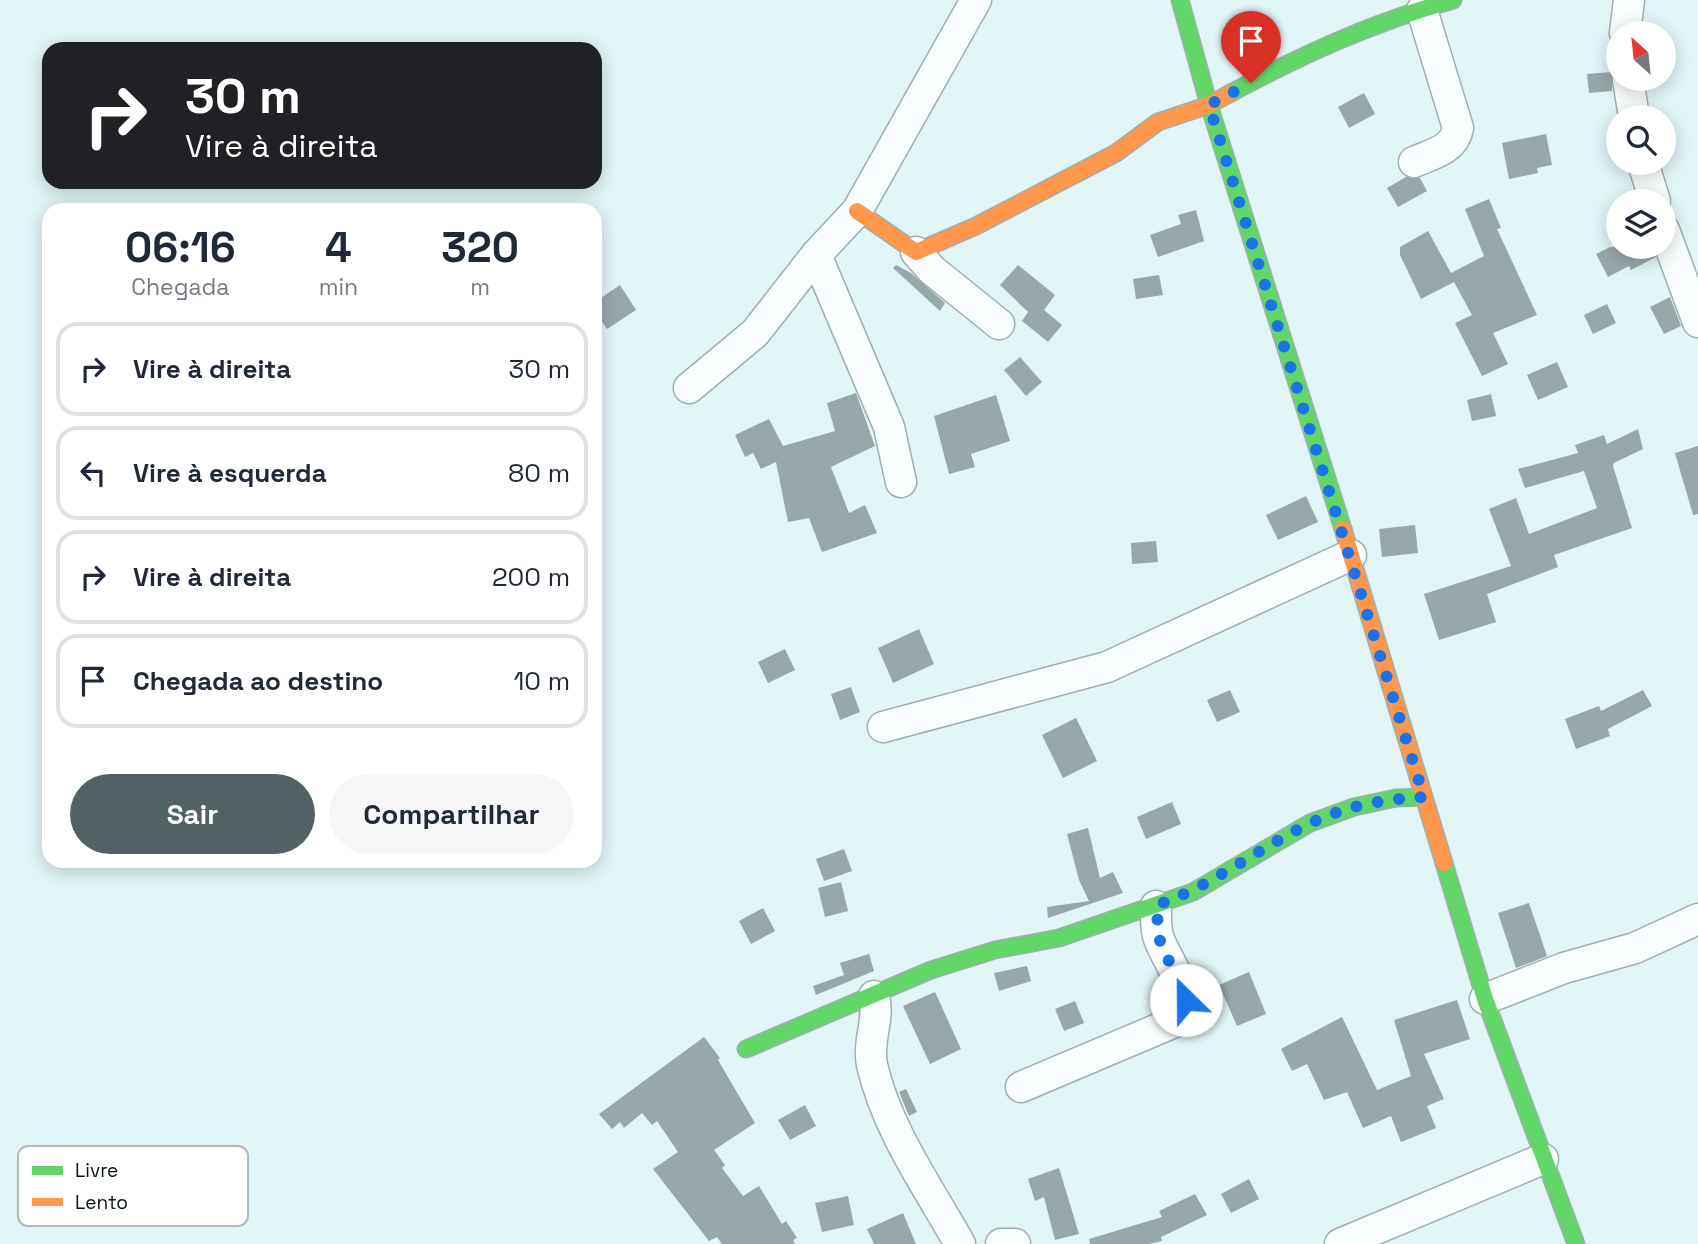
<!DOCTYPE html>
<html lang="pt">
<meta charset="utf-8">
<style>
body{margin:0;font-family:"Space Grotesk",sans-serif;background:#f6f6f7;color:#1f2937;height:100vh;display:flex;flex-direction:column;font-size:26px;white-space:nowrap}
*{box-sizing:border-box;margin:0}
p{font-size:23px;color:#747a83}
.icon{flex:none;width:38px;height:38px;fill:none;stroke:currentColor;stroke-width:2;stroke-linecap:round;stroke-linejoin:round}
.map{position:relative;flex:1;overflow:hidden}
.sheet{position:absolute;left:42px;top:203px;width:560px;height:665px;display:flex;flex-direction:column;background:#fff;border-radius:21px;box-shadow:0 4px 18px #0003}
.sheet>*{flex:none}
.hud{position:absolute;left:42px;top:42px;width:560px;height:147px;border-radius:21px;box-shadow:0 4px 18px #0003;background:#202124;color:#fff;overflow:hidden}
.needle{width:46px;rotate:333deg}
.tools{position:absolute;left:1606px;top:21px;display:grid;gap:14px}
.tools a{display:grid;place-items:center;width:70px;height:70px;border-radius:50%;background:#fff;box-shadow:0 4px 18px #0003;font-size:35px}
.pin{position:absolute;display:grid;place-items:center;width:60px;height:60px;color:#fff;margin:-72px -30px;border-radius:50% 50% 50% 0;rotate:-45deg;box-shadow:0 0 7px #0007}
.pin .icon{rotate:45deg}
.me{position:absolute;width:77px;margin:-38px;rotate:337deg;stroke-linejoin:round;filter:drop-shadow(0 0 5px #0008)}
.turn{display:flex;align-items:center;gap:24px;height:147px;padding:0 28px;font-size:32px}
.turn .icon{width:91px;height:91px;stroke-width:2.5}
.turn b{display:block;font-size:49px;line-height:60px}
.eta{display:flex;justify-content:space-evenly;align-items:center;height:119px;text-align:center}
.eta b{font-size:42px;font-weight:600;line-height:49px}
.button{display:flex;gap:14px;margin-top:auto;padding:14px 28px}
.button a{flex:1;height:80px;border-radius:42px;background:#516164;color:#fff;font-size:28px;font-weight:600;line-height:80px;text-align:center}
.button a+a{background:#f6f6f7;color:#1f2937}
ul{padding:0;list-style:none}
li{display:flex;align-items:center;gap:21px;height:94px;margin:0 14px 10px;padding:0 14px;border:4px solid #e0e1e3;border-radius:21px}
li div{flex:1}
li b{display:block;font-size:26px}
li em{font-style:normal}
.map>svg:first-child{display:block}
</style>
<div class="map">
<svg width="1698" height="1244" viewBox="0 0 1698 1244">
<rect width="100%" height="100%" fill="#e1f4f6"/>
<g fill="#98a8aa">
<polygon points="1612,72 1612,91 1589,93 1587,74"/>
<polygon points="1364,93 1375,114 1349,128 1338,107"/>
<polygon points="1546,134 1552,165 1537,168 1538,173 1509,179 1502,143"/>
<polygon points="1406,177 1420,178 1427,191 1398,207 1387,188"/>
<polygon points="1489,199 1501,228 1497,229 1537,315 1493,333 1508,364 1482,376 1455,323 1472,315 1454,282 1421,299 1400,255 1400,247 1428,231 1451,273 1484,256 1465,209"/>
<polygon points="1196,210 1204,241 1158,257 1150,235 1181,224 1178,215"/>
<polygon points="1610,247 1652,247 1656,257 1631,270 1629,266 1608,277 1596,254"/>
<polygon points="896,265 911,273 945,303 940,311 893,268"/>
<polygon points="1018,265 1055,295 1044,310 1062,325 1048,342 1022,321 1028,312 1000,285"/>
<polygon points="1159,275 1163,295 1136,299 1133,279"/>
<polygon points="620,285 636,310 607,329 595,311 595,302"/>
<polygon points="1670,297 1681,326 1664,334 1650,307"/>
<polygon points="1607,304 1616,323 1593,334 1584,315"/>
<polygon points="1020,357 1042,382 1026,396 1004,370"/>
<polygon points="1557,362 1568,387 1538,400 1527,375"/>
<polygon points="856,393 875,446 831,467 849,513 865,505 877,533 822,552 809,518 788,522 776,462 761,469 753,453 745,457 735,435 769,419 783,446 835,431 827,403"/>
<polygon points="1491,394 1496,416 1472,421 1467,400"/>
<polygon points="996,395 1010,441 971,454 975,467 949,474 934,416"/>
<polygon points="1638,429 1643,449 1614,463 1613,466 1632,528 1554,555 1558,567 1487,594 1496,622 1439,640 1424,594 1511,566 1489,509 1516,498 1529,534 1597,508 1584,471 1525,488 1518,469 1578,453 1575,445 1604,435 1607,444"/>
<polygon points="1698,446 1698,514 1693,515 1675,453"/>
<polygon points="1306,496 1318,522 1278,540 1266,515"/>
<polygon points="1415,525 1418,553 1382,557 1379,529"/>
<polygon points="1156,541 1158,562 1132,564 1131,543"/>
<polygon points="919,629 934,664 893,683 878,648"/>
<polygon points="785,649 795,670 768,683 758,662"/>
<polygon points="851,687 860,712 840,720 831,694"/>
<polygon points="1230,690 1240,712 1217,722 1207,700"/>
<polygon points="1643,690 1652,706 1608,729 1610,736 1576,749 1565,719 1599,706 1601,711"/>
<polygon points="1076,718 1097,761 1063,778 1042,735"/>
<polygon points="1172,802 1181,824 1146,839 1137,817"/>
<polygon points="1088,828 1100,878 1113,872 1123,893 1048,918 1047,907 1089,901 1079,880 1067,834"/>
<polygon points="844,849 852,871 824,881 816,859"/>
<polygon points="841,882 848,911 825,917 818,888"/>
<polygon points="1529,903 1547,956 1516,968 1498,913"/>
<polygon points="763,908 775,931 751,944 739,921"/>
<polygon points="869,954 874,971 816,995 813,986 844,975 840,963"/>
<polygon points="1027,966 1031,981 999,991 994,973"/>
<polygon points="1249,972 1266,1014 1237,1026 1219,985"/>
<polygon points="935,992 961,1049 930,1064 903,1006"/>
<polygon points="1457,1000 1470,1039 1424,1054 1444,1099 1427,1106 1436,1128 1401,1142 1391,1116 1363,1128 1347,1092 1324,1100 1307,1064 1292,1071 1281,1049 1342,1017 1377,1090 1411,1076 1394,1020"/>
<polygon points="1075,1001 1084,1023 1064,1031 1055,1009"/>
<polygon points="704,1037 720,1058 718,1060 755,1123 714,1150 725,1165 722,1168 743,1196 759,1186 782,1224 786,1221 797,1238 793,1240 795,1244 722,1244 717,1237 709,1241 653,1169 678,1152 657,1121 652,1125 642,1113 624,1128 620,1122 612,1129 599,1114"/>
<polygon points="906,1089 917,1112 909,1116 899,1092"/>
<polygon points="805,1105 816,1126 790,1140 778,1120"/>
<polygon points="1059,1168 1079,1234 1055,1240 1044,1197 1035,1201 1028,1179"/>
<polygon points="1249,1179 1259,1199 1231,1213 1221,1194"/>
<polygon points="1195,1194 1207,1215 1161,1237 1162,1241 1149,1244 1090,1244 1089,1239 1162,1217 1159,1211"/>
<polygon points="848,1196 854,1225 822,1232 815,1203"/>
<polygon points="903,1213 916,1244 874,1244 867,1229"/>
</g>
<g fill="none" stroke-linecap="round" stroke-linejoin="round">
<g stroke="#9eafb0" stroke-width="33">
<g id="street">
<polyline points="1625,33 1629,0"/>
<polyline points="1628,79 1634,117"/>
<path d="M 1414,162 C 1432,154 1454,150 1458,128 L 1422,10"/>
<polyline points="1643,163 1655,201"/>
<polyline points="1664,230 1698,322"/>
<polyline points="916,252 932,270 999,324"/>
<polyline points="816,255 889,427 901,482"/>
<polyline points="689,388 755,333 816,255 857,211 976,0"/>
<polyline points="883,727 1107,667 1351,555"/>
<path d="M 874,996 C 880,1020 867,1041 872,1065 C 887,1130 928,1187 960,1244"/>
<polyline points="1485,999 1564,968 1635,948 1698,919"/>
<path d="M 1021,1087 L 1177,1021 C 1197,996 1168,964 1159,939 C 1155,929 1156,916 1156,906"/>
<polyline points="1001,1244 1015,1244"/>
<polyline points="1340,1244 1543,1159"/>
</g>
</g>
<g stroke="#9eafb0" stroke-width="19">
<g id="fast">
<polyline points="1180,0 1209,105 1343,529"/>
<path d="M 1229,94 C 1304,54 1371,23 1453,0"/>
<polyline points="1444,863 1485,999 1576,1244"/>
<polyline points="746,1049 931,970 995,950 1059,938 1193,892 1310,823 1354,807 1396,798 1424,797"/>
</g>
</g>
<g stroke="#9eafb0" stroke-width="19">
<g id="slow">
<polyline points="857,211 916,252 976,226 1116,153 1158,122 1209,105 1229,94"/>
<polyline points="1343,529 1444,863"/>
</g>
</g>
<use href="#street" stroke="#fafdfe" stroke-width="30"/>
<use href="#fast" stroke="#63d668" stroke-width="16"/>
<use href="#slow" stroke="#ff974d" stroke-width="16"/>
</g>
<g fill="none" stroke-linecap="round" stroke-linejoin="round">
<path stroke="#1a73e8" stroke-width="12" stroke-dasharray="0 21.6" d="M 1186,1000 L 1158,936 L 1157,905 C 1212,886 1257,849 1309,824 C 1345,806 1385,799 1424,797 L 1209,105 L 1251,83"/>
</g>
<rect x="18" y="1146" width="230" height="80" rx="10" fill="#fff" stroke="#b4b8b9" stroke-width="2"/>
<rect x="32" y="1166" width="31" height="9" fill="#63d668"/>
<rect x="32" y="1198" width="31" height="8" fill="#ff974d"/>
<g font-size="19" fill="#041215">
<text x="75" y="1177">Livre</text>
<text x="75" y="1209">Lento</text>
</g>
</svg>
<div class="tools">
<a><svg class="needle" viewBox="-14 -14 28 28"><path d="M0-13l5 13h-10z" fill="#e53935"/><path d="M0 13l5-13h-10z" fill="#747a83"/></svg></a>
<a><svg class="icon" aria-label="search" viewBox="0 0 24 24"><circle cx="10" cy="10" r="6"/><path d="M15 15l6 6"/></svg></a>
<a><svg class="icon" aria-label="layers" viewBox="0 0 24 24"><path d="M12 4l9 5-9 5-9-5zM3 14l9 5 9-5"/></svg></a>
</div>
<div class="pin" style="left:1251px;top:83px;background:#d93025"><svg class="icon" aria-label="arrive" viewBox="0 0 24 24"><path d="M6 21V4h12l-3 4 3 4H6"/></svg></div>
<svg class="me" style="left:1186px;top:1000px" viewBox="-20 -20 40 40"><circle r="19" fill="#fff"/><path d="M0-13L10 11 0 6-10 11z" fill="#1a73e8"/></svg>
<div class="hud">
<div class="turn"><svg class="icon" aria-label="right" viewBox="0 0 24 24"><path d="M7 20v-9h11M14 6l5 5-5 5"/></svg><div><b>30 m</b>Vire à direita</div></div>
</div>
<section class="sheet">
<div class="eta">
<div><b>06:16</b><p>Chegada</p></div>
<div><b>4</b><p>min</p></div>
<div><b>320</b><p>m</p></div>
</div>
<ul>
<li><svg class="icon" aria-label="right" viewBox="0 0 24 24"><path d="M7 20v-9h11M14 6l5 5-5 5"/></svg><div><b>Vire à direita</b></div><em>30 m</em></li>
<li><svg class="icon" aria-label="left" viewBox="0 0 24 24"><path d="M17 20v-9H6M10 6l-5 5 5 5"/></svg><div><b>Vire à esquerda</b></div><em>80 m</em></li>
<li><svg class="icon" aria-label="right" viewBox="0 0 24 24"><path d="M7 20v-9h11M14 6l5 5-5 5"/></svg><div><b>Vire à direita</b></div><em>200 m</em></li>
<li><svg class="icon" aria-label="arrive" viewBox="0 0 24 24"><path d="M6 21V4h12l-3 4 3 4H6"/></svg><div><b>Chegada ao destino</b></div><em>10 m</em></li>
</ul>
<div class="button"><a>Sair</a><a>Compartilhar</a></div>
</section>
</div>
